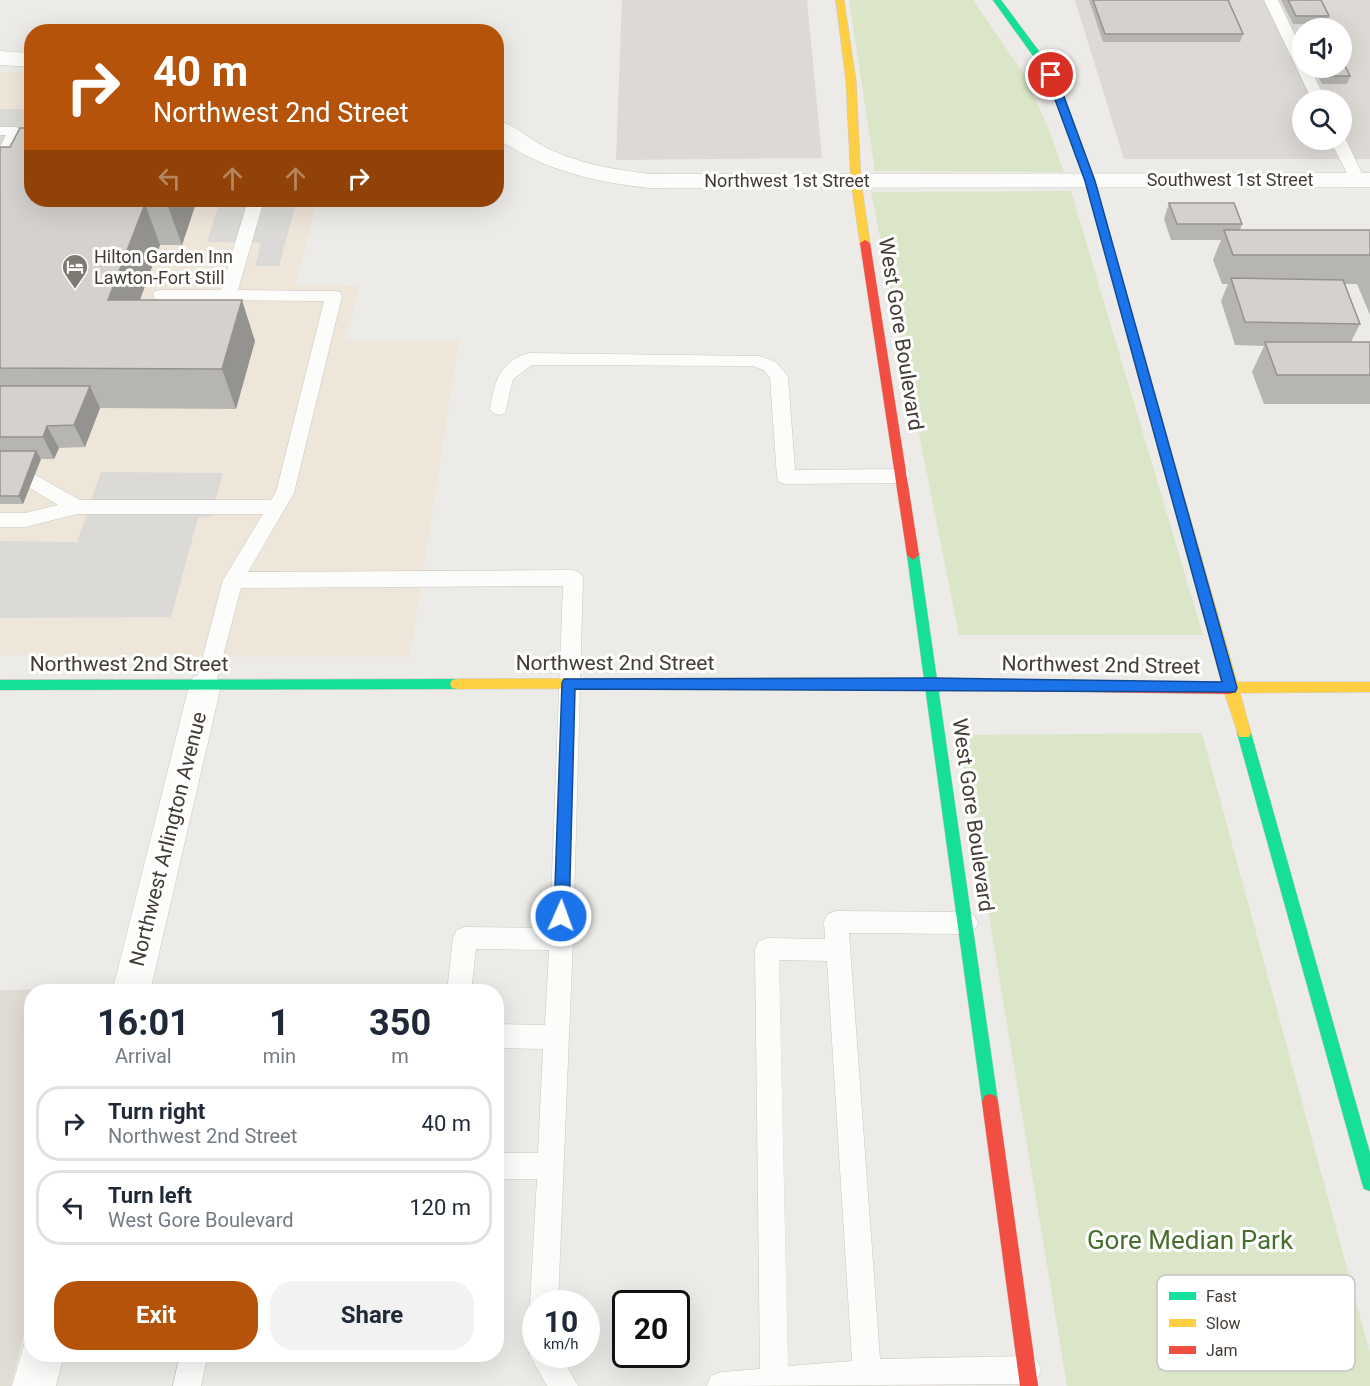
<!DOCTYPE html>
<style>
body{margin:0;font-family:Roboto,sans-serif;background:#f2f2f3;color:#1f2937;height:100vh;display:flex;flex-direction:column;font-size:22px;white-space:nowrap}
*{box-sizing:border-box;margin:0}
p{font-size:20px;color:#747a83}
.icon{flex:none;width:33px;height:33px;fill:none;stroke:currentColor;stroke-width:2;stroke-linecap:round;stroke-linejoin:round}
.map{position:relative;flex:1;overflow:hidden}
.drawer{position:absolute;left:24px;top:984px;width:480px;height:378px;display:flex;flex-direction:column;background:#fff;border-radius:24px;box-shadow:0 6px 24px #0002}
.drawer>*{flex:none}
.top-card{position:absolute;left:24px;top:24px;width:480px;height:183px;border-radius:24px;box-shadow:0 6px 24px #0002;background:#b45309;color:#fff;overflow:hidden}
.fabs{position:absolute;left:1292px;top:18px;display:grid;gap:12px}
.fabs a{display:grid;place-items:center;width:60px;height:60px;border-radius:50%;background:#fff;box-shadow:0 6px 24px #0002;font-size:30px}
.speed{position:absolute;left:522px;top:1290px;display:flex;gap:12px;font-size:30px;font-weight:700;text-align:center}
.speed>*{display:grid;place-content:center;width:78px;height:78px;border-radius:50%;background:#fff;box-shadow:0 6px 24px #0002;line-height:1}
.speed small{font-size:15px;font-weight:400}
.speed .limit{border:3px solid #111;border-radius:9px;background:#fff;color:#111}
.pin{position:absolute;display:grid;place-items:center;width:51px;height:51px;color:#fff;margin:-26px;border:3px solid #fff;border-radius:50%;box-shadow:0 2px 6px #0007}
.me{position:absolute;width:66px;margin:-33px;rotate:2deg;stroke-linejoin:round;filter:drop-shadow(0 0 4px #0008)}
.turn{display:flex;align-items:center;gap:21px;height:126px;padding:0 30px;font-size:27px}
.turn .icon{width:78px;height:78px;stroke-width:2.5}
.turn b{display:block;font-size:42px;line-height:51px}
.lanes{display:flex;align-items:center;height:57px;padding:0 30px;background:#0003;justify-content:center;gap:30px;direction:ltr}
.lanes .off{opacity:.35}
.eta{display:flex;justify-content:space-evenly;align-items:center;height:102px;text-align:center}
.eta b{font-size:36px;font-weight:700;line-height:42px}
.action{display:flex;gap:12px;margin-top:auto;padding:12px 30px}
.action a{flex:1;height:69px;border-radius:24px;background:#b45309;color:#fff;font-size:24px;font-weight:700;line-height:69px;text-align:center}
.action a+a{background:#f2f2f3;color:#1f2937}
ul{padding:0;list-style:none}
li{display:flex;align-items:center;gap:18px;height:75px;margin:0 12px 9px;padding:0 18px;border:3px solid #e0e1e3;border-radius:24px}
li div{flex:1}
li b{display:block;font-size:22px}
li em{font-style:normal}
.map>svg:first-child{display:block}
</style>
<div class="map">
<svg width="1370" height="1386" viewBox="0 0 1370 1386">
<rect width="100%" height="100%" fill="#edebe7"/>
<polygon fill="#e1ddd4" points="113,989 112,992 32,992 31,1305 11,1386 0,1386 0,990"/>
<polygon fill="#efe6da" points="0,72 31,73 32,200 318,200 295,285 359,286 345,340 459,340 410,657 0,655"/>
<g fill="#dddad5" fill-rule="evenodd">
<polygon points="622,0 807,0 822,158 616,160"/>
<path d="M 1075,0 L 1370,0 L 1370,159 L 1124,159 ZM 1302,28 L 1341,28 L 1341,68 L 1302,68 ZM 1302,100 L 1341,100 L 1341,140 L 1302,140 Z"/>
</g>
<g fill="#dbe6c8">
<polygon points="849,0 973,0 1023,73 1048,127 1064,172 875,171"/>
<polygon points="1071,191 1203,635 959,635 871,192"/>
<polygon points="1202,733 1370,1353 1370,1386 1067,1386 959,735"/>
</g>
<g fill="#dcdad7">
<polygon points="0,109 32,109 31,153 0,190"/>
<polygon points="220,200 297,200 279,266 255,266 261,243 207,242"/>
<polygon points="101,472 223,473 211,517 198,518 171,617 0,618 0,541 77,542"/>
</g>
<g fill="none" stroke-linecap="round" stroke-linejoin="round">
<g stroke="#c9c7c3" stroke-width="1">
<g id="lane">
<polygon points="1264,0 1278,0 1302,50 1302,68 1310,68 1326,100 1312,100"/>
<polygon points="0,127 16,127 23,131 8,162 0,167 0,147 6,135 0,135"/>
<polygon points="1341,136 1346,140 1365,180 1362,183 1352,183 1330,140 1341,140"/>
<polygon points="248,200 264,200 238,290 334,291 340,292 342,296 294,493 248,572 573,570 580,573 583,578 573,939 558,1304 536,1304 536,1314 530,1304 537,1179 496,1179 496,1153 538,1153 543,1049 496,1048 496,1024 545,1025 549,950 476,949 471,992 447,992 453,938 457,930 465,927 550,928 563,586 241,588 215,686 212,692 205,695 198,692 195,686 223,580 263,514 77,514 25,527 0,527 0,513 25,513 58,505 25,485 23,480 25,475 32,473 80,500 271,500 276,492 324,301 161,300 155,299 153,295 155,291 161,290 221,290"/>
<path d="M 529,353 L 759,356 L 776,362 L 788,377 L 795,470 L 901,469 L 908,471 L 910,476 L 908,481 L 901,483 L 786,484 L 779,482 L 777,477 L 770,378 L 764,370 L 752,366 L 532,365 L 513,379 L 505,413 L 499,415 L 493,413 L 490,409 C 494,382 500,361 529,353 Z"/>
<path d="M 836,911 L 966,912 L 974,915 L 978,923 L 974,931 L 966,934 L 849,933 L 880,1359 L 1027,1356 L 1037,1360 L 1041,1370 L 1037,1380 L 1027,1384 L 707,1386 L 711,1376 L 721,1372 L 760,1369 L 755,949 L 759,941 L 767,938 L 825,939 L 824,922 L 828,914 ZM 779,960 L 827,961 L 852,1361 L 788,1366 Z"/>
<polygon points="536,1343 536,1354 560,1354 578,1386 547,1386 529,1354"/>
<polygon points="180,1354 208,1354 201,1386 173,1386"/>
</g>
</g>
<g stroke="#c9c7c3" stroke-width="1">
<g id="street">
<polygon points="0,51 32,53 32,67 0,65"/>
<path d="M 496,120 C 514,124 529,139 545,147 C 579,164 612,169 649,174 L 1370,173 L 1370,187 L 649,188 C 593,182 544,170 496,138 Z"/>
<polygon points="205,673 217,677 221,686 150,992 112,992 189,686 193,677"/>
<polygon points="32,1336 32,1354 64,1354 56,1386 12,1386 26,1338"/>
</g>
</g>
<g stroke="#ccc8be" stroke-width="1">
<g id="fast">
<polygon points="993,0 1001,0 1056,74 1095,181 1117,261 1116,263 1112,264 1107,261 1085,181 1046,74"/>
<polygon points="913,550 919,555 998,1102 996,1108 990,1110 984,1108 982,1102 907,555"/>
<polygon points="457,679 462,680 464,684 462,688 457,689 0,690 0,680"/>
<polygon points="1244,727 1249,729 1251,733 1370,1153 1370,1191 1364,1189 1362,1183 1237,733 1239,729"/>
</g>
</g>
<g stroke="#ccc8be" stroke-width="1">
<g id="slow">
<polygon points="836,0 844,0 856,81 861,182 870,243 865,246 860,243 851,182 846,81"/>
<polygon points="1112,258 1117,261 1237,682 1370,682 1370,692 1240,693 1251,733 1249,737 1239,737 1223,688 1107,261"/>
<polygon points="806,678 811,679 813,683 811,687 806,688 457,689 452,688 450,684 452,680 457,679"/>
</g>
</g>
<g stroke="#ccc8be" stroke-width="1">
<g id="jam">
<polygon points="865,240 870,243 919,555 913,560 907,555 860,243"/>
<polygon points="806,678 1230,682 1235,684 1237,688 1235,692 1230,694 806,688 801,687 799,683 801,679"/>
<polygon points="990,1094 996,1096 998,1102 1038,1386 1020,1386 982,1102 984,1096"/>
</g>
</g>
<use href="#lane" fill="#fcfcfb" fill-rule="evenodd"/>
<use href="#street" fill="#fcfcfb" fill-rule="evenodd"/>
<use href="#fast" fill="#16e098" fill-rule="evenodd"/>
<use href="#slow" fill="#ffcf43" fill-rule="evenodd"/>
<use href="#jam" fill="#f24e42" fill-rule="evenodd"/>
</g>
<g fill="#b7b5b1">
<polygon points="1089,0 1228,0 1243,34 1240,42 1103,42"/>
<polygon points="1281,0 1321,0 1329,16 1326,24 1293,24"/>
<polygon points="1314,68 1341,68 1350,76 1347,84 1322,84"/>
<polygon points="0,147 32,200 197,200 182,245 160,245 140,300 255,341 236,409 100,408 85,447 59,448 54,459 41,459 23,504 0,504"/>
<polygon points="1169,203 1242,224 1240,230 1370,230 1370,315 1357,284 1345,284 1360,324 1351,342 1370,342 1370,404 1264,404 1252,372 1264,346 1235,345 1221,301 1228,284 1222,284 1213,260 1221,240 1171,240 1164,219"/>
</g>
<g fill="#959390">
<polygon points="169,200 197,200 182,245 167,204"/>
<polygon points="145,204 160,245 125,340 108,300"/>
<polygon points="242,300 255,341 236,409 222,369"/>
<polygon points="90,386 100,408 85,447 74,425"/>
<polygon points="47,426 59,448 54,459 43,437"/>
<polygon points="36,451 41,459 23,504 19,496"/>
</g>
<g fill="#d5d2ce" stroke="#959390" stroke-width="1.5">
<polygon points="1093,0 1228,0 1243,34 1105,34"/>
<polygon points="1288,0 1321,0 1329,16 1296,16"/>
<polygon points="1341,58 1350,76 1326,76 1321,68 1341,68"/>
<polygon points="20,128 32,128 32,200 169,200 167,204 145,204 108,300 242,300 222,369 0,368 0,147 10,147"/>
<polygon points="1169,203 1234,203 1242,224 1177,224"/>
<polygon points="1224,230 1370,230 1370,255 1233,255"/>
<polygon points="1231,278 1343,280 1360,324 1245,322"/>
<polygon points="1265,342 1370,342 1370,375 1277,375"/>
<polygon points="0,386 90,386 74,425 47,426 43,437 0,437"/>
<polygon points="0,451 36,451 19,496 0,496"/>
</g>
<polygon fill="#1a73e8" stroke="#114b97" stroke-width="1.5" points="1051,72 1056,75 1095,181 1237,688 1235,692 575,689 569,916 567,921 561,923 556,921 554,916 562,683 564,679 933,678 1222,682 1085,181 1046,75"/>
<defs>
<g id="hotel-pin" transform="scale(1.35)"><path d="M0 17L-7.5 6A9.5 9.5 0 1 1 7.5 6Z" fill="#7e7973" stroke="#fff"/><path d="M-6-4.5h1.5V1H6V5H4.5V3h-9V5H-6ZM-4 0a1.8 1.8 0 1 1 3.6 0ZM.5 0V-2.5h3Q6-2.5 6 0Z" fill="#fff"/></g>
</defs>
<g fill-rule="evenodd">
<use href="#hotel-pin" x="75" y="267"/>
</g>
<g text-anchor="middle" stroke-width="6" stroke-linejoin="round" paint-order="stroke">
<g font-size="18" fill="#423c34" stroke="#fff">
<text x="1230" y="186">Southwest 1st Street</text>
<text x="787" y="187">Northwest 1st Street</text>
</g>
<g font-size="18" fill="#423c34" stroke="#fff" text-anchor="start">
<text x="94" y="263">Hilton Garden Inn<tspan x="94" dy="21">Lawton-Fort Still</tspan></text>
</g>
<g font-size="21" fill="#423c34" stroke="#fff">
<text transform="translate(901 334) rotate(81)" y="7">West Gore Boulevard</text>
<text x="615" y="670">Northwest 2nd Street</text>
<text x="129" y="671">Northwest 2nd Street</text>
<text transform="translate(1101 665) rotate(1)" y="7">Northwest 2nd Street</text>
<text transform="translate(973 815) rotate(82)" y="7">West Gore Boulevard</text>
<text transform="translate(168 839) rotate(-76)" y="7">Northwest Arlington Avenue</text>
</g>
<g font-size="26" fill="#486e2d" stroke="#fff">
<text x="1190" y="1249">Gore Median Park</text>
</g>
</g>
<rect x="1157" y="1275" width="198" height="96" rx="9" fill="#fff" stroke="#c6c4c2" stroke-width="1.5"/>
<rect x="1169" y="1292" width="27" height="8" fill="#16e098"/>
<rect x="1169" y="1319" width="27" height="8" fill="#ffcf43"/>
<rect x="1169" y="1346" width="27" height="8" fill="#f24e42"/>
<g font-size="16" fill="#423c34">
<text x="1206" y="1302">Fast</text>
<text x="1206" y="1329">Slow</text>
<text x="1206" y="1356">Jam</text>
</g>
</svg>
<div class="fabs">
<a><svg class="icon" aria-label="sound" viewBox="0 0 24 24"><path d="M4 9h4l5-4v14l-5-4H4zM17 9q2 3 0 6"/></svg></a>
<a><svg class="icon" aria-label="search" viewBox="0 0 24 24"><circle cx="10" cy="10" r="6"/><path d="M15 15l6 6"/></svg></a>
</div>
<div class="speed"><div>10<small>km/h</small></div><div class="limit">20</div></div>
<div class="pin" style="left:1051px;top:75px;background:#d93025"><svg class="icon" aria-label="arrive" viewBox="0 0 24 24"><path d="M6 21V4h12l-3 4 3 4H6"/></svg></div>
<svg class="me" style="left:561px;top:916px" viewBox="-20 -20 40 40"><circle r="17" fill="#1a73e8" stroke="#fff" stroke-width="3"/><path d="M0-11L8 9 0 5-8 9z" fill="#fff"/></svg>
<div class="top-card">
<div class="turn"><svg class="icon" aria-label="right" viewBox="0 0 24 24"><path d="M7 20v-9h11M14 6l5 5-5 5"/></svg><div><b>40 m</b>Northwest 2nd Street</div></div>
<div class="lanes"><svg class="icon off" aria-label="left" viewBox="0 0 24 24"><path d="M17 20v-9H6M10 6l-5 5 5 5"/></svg><svg class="icon off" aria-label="ahead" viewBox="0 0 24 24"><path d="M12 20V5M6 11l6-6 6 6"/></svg><svg class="icon off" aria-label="ahead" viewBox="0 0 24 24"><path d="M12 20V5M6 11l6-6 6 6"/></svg><svg class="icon" aria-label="right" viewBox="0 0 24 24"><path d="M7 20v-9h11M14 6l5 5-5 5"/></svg></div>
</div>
<section class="drawer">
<div class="eta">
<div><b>16:01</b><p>Arrival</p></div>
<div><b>1</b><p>min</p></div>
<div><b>350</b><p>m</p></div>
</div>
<ul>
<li><svg class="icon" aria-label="right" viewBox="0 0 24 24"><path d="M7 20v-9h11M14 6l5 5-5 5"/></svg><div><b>Turn right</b><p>Northwest 2nd Street</p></div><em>40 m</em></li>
<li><svg class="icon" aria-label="left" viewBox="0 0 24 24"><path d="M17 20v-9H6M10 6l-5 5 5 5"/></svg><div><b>Turn left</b><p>West Gore Boulevard</p></div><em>120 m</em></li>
</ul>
<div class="action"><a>Exit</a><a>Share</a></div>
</section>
</div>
